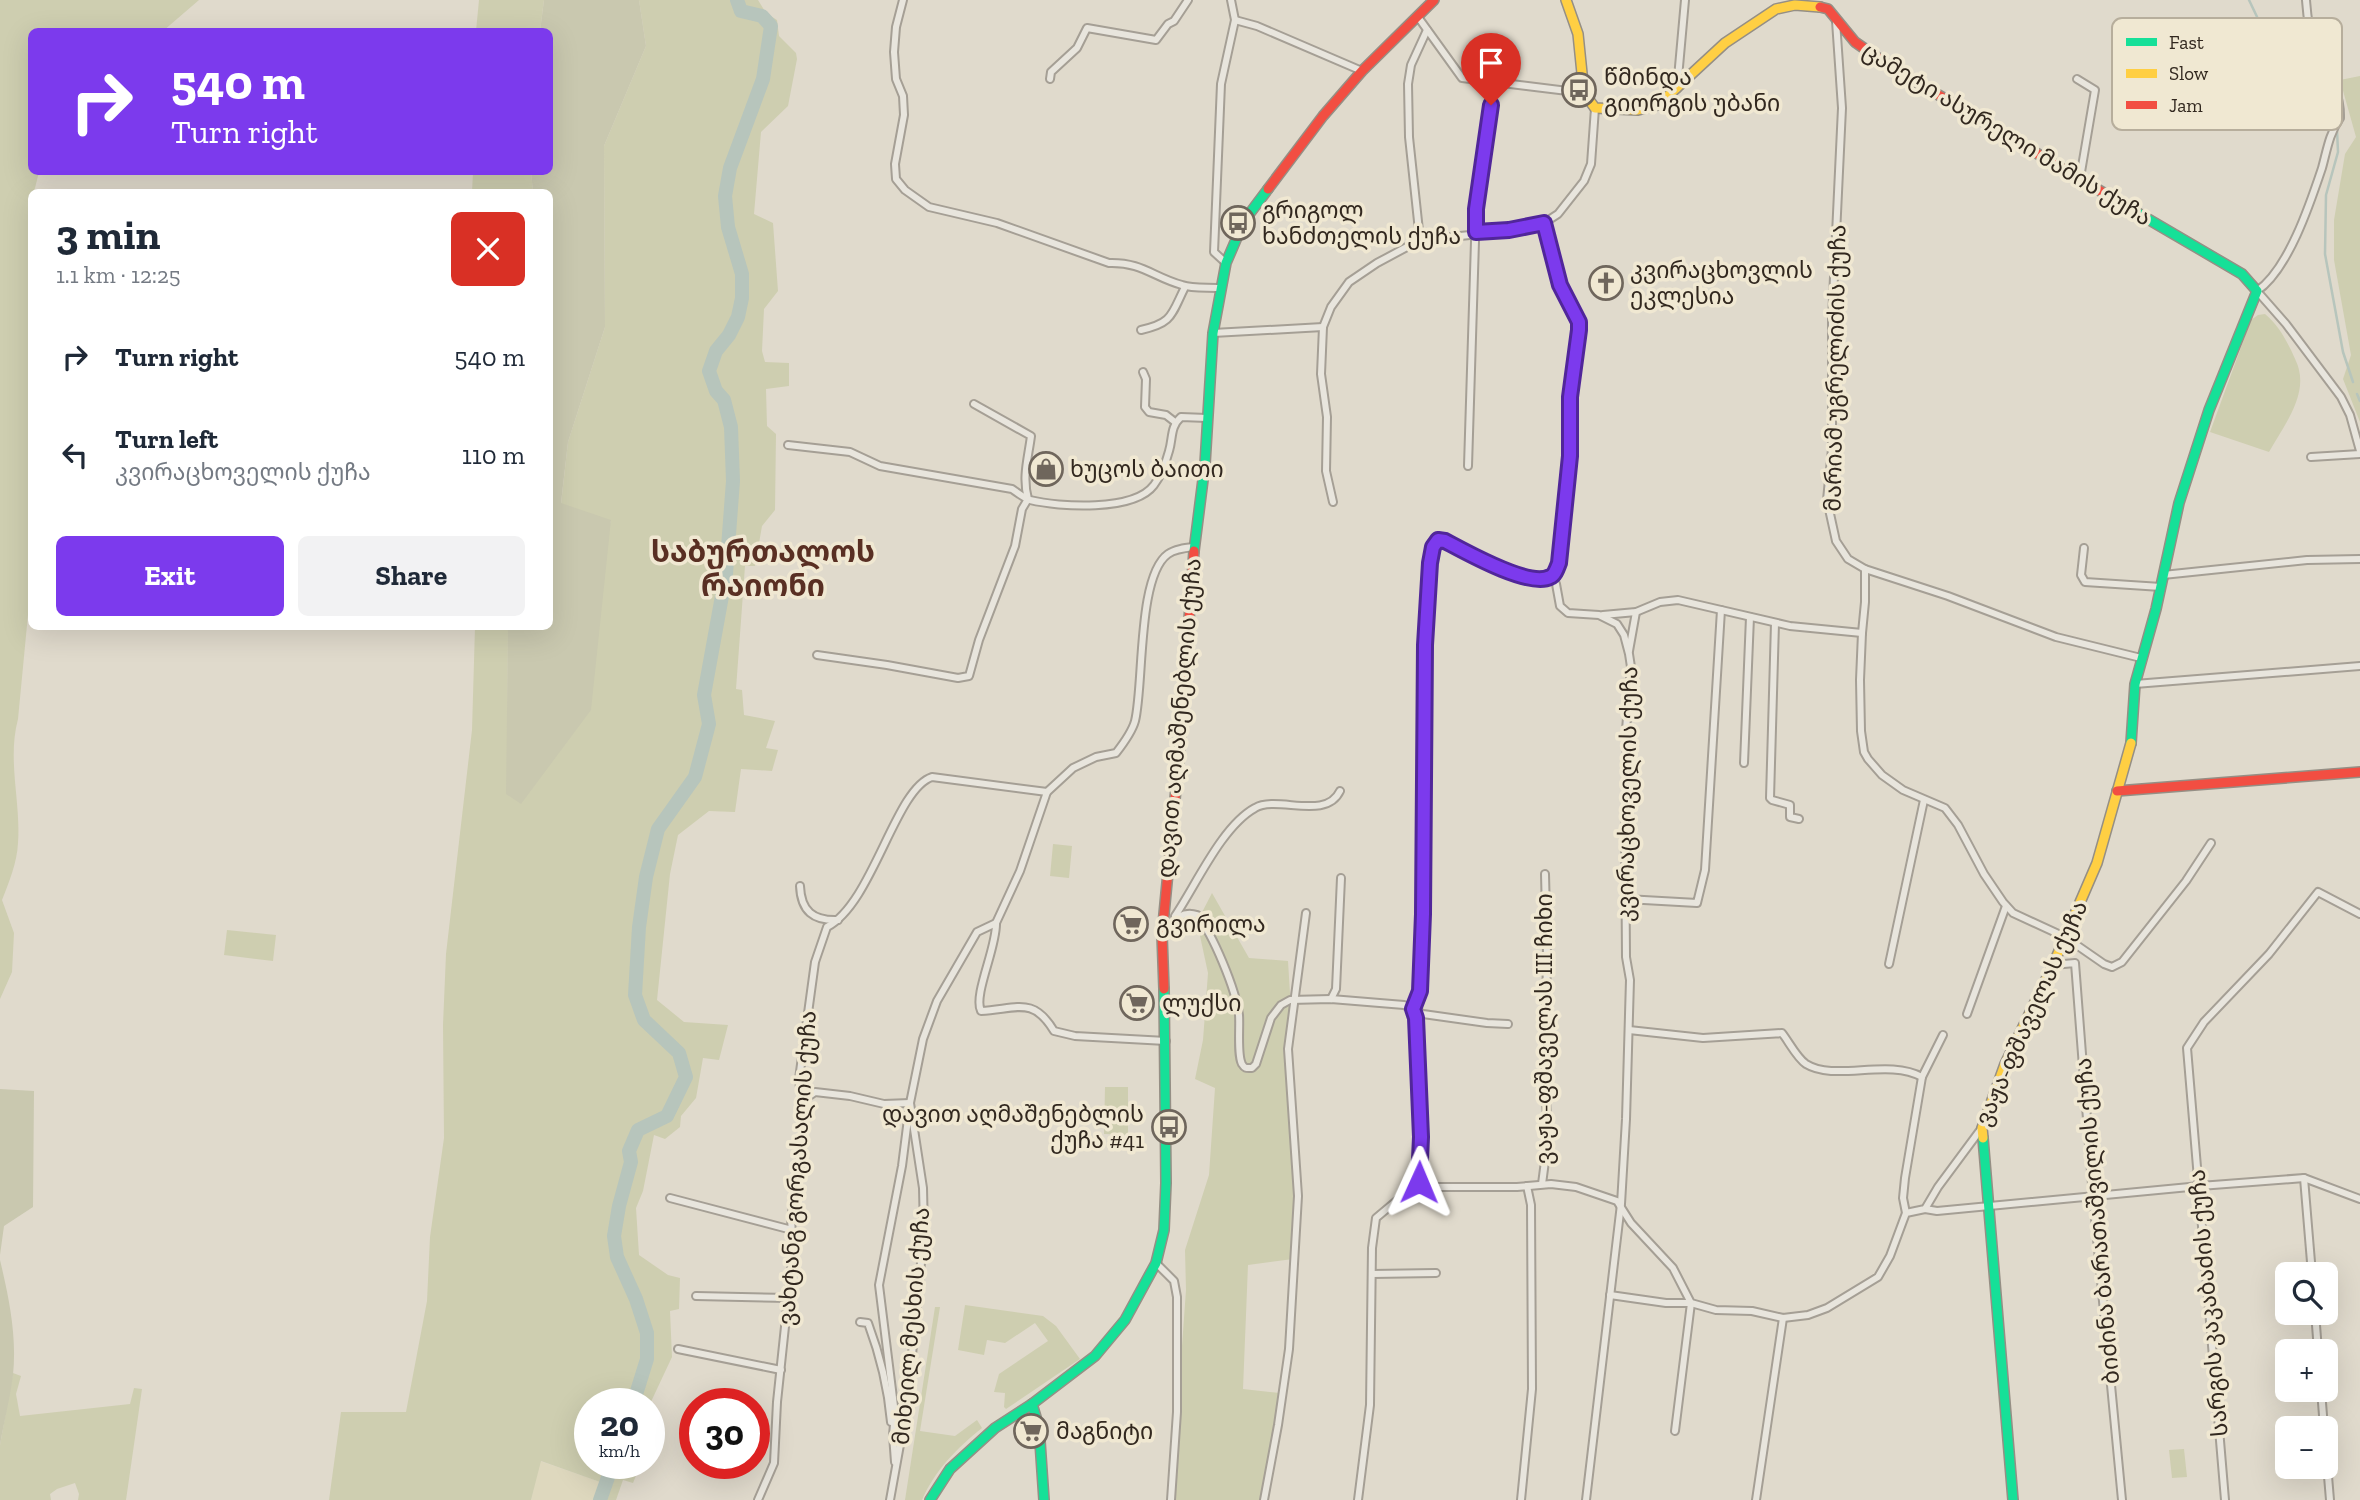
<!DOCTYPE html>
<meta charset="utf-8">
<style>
body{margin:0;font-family:"Zilla Slab","Noto Sans Georgian",serif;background:#f2f2f3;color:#1f2937;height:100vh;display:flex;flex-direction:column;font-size:26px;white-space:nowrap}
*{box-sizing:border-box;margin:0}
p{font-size:23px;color:#747a83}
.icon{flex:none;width:38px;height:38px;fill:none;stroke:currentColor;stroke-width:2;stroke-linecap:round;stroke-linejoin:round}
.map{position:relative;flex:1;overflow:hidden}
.drawer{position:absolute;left:28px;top:189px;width:525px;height:441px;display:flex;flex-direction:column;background:#fff;border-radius:10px;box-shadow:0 7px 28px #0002}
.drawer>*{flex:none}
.top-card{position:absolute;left:28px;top:28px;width:525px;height:147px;border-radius:10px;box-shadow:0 7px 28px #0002;background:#7c3aed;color:#fff;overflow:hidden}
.tools{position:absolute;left:2275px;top:1262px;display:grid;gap:14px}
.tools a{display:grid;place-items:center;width:63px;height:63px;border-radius:10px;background:#fff;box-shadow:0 7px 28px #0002;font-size:35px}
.speed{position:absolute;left:574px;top:1388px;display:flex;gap:14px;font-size:35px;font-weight:700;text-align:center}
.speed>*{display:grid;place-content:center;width:91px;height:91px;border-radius:50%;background:#fff;box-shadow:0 7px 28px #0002;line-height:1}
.speed small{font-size:18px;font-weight:400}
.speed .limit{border:10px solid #d22;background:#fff;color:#111}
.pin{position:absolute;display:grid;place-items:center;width:60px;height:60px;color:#fff;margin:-72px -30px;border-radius:50% 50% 50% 0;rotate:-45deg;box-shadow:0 0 7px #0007}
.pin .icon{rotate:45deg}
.me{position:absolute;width:77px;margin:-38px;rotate:1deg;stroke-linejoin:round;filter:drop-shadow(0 0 5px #0008)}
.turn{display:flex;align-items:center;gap:24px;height:147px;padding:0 28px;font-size:32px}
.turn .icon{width:91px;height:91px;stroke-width:2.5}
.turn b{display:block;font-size:49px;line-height:60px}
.round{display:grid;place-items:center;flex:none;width:74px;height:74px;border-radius:10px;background:#f2f2f3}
.head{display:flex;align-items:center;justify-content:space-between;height:119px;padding:0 28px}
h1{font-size:42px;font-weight:800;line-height:52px}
.button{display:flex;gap:14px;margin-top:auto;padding:14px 28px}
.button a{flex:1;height:80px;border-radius:10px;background:#7c3aed;color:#fff;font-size:28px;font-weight:800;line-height:80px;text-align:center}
.button a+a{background:#f2f2f3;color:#1f2937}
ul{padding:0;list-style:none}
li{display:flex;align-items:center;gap:21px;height:98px;padding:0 28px}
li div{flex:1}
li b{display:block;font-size:26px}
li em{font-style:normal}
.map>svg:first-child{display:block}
</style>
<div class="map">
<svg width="2360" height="1500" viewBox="0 0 2360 1500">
<rect width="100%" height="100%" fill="#e0dacc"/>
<polygon fill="#ded8be" points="540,1461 600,1482 593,1500 531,1500"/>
<g fill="#ceceb0">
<path d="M 0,0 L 199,0 L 163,31 L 32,32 L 32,172 L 39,172 L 34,192 L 32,192 L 32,573 L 18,719 C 7,760 21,802 18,843 C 17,863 9,882 2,900 L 14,933 L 12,972 L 0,999 Z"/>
<polygon points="479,0 544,0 540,31 476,31"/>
<polygon points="639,0 758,0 766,13 777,20 779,36 796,53 797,59 788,106 761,132 754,214 773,223 778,291 764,309 762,351 765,362 789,363 789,386 766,389 767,426 776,434 775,510 762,526 755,566 745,566 736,689 742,690 744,715 775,721 766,748 778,750 772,771 741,769 735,812 709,811 678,835 670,874 657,1000 684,1022 728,1025 719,1060 703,1058 696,1098 681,1116 680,1127 665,1139 654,1135 643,1191 636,1208 639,1255 668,1275 680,1278 679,1309 670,1311 672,1357 649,1406 649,1404 590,1404 590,1463 641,1463 633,1483 623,1480 616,1500 593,1500 600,1482 541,1461 531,1500 329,1500 341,1412 406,1412 427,1301 430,1237 444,1138 443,1025 446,954 472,730 475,627 508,627 507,794 611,521 561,504 568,442 605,327 604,146 646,46"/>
<polygon points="2360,76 2360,422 2343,379 2351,355 2334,260 2334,220 2345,154 2356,137 2340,80"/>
<polygon points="473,172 531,172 533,192 472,192"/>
<path d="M 2265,314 C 2277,324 2284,336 2291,350 C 2294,357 2298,364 2299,370 C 2306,399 2282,428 2269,452 L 2210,432 L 2251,320 L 2258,315 Z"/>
<polygon points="1053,844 1072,846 1069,878 1050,876"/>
<polygon points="1212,893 1249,958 1288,961 1291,1010 1287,1041 1298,1197 1293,1259 1248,1265 1243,1389 1280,1393 1265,1500 1171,1500 1186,1290 1185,1250 1209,1175 1215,1088 1195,1079 1203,1040 1208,973 1197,922"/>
<polygon points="227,930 276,935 273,961 224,955"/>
<polygon points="1105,1087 1128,1087 1128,1135 1104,1134"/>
<polygon points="965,1305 1043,1316 1056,1326 1080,1359 1006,1409 1004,1407 1005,1393 994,1392 999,1374 1048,1341 1035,1323 1005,1343 987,1340 984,1355 958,1350"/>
<path d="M 935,1307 L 940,1307 L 920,1431 L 955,1436 L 977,1420 L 982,1428 C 957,1448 935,1470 922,1500 L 905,1500 Z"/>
<polygon points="13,1373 21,1376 16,1394 20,1416 130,1404 134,1388 142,1389 126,1500 78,1500 79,1494 75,1483 57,1489 50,1494 51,1500 0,1500 0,1445"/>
<polygon points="2184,1449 2187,1477 2172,1478 2169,1450"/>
</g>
<g fill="#c9c8af">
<polygon points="544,0 639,0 646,46 604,146 605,327 568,442 561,503 611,520 591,710 521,804 506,794 508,627 550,626 550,192 533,192 531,172 550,172 550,32 540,31"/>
<polygon points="0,1089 34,1091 33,1207 4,1226 0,1255"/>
<path d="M 0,1260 C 9,1298 17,1336 13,1375 C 10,1398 4,1422 0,1445 Z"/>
</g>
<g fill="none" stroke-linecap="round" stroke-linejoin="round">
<g stroke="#b7c5bc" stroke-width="2.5">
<polyline points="2249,0 2259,21 2304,44 2314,53 2326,100"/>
<polyline points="2337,130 2338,152 2326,195 2325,254 2343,352 2353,382"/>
<polyline points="2357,394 2360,401"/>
</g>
<g stroke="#b7c5bc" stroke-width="14">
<polyline points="633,1404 647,1359 647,1333 636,1299 617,1257 614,1236 619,1206 631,1162 629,1151 638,1130 667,1116 686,1077 679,1053 644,1020 635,995 639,927 646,877 658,829 695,777 709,724 704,695 726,574 733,481 731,427 724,400 716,391 709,371 716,351 729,335 738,317 742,298 742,274 728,227 725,196 730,168 763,79 771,26 762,16 741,11 737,0"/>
<polyline points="600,1500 613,1463"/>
</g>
<g stroke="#a59f95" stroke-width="10">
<g id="street">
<path d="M 903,0 L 896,27 L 894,52 L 896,79 L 903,96 L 904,115 L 895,164 L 896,179 L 905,190 L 929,207 L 997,223 L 1109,263 C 1142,262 1153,277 1182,285 C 1193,289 1208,287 1220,288"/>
<path d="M 2306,0 C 2307,12 2308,27 2312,39 C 2323,65 2341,88 2340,118 C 2329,134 2327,150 2322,168 C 2310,204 2288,270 2257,291 L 2286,324 L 2341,397 L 2350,415 L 2360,451"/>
<polyline points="1418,17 1462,78 1584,93"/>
<polyline points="1235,20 1257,26 1362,71"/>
<polyline points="1836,21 1842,108 1832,319 1832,449 1827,500 1836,541 1848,559 1865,569 1865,602 1862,633 1860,680 1861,731 1864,752 1868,759 1882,775 1903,790 1945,808 1958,825 1984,874 2003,902 2013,913 2065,937 2104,964 2112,967 2122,962 2186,881 2211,843"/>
<polyline points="1050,79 1051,72 1077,48 1087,28 1156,40 1168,24 1174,21 1188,0"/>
<polyline points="2077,79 2095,90 2080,178"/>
<polyline points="1677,89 1685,0"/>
<polyline points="1544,223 1560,285 1579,322 1570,397 1570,456 1559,563 1551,577"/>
<polyline points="1420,240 1409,137 1408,84 1411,65 1427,30"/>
<polyline points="1226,263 1214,252 1221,84 1235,20 1231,0"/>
<path d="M 1141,330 C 1173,323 1171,315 1185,287"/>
<polyline points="1213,333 1323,327"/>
<polyline points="1143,372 1146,379 1145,407 1149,412 1166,415 1175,422"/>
<path d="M 788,445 L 850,452 L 880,466 L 1012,489 C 1018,493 1024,498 1030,500 C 1059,507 1134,512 1154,485 C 1161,476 1166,462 1169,451 C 1173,438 1170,427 1181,417 L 1207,418"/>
<polyline points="2311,457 2360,454"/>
<polyline points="1468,466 1476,209 1494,81"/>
<polyline points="1333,502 1326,471 1327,417 1321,374 1323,327 1331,307 1349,282 1377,263 1420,240 1470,235 1476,231 1509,230 1544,223 1558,214 1584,181 1591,164 1595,108"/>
<polyline points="2084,548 2081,575 2085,582 2161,587"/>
<polyline points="1865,569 1948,596 2056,637 2141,658"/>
<polyline points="2163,575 2307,560 2360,559"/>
<polyline points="1551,577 1556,584 1560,606 1568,613 1599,615 1617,624 1624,635 1629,654 1631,667 1626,730 1628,798 1625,828 1626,957 1630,980 1626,1119 1621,1204 1586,1500"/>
<polyline points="1603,615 1636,612 1660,602 1678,600 1790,626 1862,633"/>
<polyline points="1775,623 1770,798 1772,800 1790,805 1790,817 1799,819"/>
<polyline points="1629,651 1636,612"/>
<path d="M 817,655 L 887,665 L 958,678 L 969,676 L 979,640 L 1015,546 L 1022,509 L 1028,499 C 1022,477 1028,459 1031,436 L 974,404"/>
<polyline points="2135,684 2360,666"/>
<polyline points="1744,763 1750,617"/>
<path d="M 800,886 C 801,911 813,921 838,920"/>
<polyline points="1626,899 1697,903 1705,870 1721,610"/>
<path d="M 1175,916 C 1196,885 1222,826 1255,808 C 1277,795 1326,821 1340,791"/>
<path d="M 996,923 C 997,947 973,995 981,1011 C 1017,1009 1033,996 1054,1031 L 1075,1036 L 1166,1041"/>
<path d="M 1162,935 C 1172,924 1180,909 1197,915 C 1213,934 1236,990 1239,1015 C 1240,1027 1237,1055 1242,1064 C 1245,1069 1247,1068 1252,1068 L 1256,1064 L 1271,1018 L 1281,1005 L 1290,1000 L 1331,999 L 1404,1005 L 1423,1014 L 1487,1023 L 1508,1024"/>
<polyline points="1889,964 1924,800"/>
<polyline points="2053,965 2075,963 2093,1197 2122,1500"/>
<polyline points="1331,999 1336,989 1341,878"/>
<polyline points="1967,1014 2006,906"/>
<path d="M 1629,1030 L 1703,1038 L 1782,1033 C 1789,1042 1797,1058 1806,1064 C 1835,1082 1888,1058 1922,1077"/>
<polyline points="805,1099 815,1092 850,1096 884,1104 910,1103 902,1166 879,1285 895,1414 893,1435 895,1462"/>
<polyline points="2304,1178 2312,1274"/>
<path d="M 1419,1182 L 1421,1137 L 1416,1018 L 1413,1009 L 1420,991 L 1423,913 L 1425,645 L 1430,563 L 1433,547 L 1438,540 L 1445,541 C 1473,557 1517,584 1551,577"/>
<polyline points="1419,1182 1426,1187 1517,1187 1551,1184 1576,1187 1617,1201 1631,1223 1673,1268 1691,1303 1716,1310 1752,1311 1783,1318 1808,1315 1827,1308 1878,1277 1890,1256 1906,1213 1925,1209 1938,1187 1981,1129"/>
<polyline points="1542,1184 1548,1138 1545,1080 1547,953 1545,874"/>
<polyline points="670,1198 792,1230"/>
<polyline points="1925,1209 1937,1211 2200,1186 2304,1178 2360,1199"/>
<polyline points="1906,1213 1903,1198 1905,1178 1922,1077 1943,1035"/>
<polyline points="1156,1263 1174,1281 1177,1297 1177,1412 1171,1500"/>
<polyline points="1372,1274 1436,1273"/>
<polyline points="1610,1295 1666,1303 1691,1303 1675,1431"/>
<polyline points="696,1296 789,1298"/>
<polyline points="2315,1312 2318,1351"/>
<path d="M 860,1322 L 868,1323 C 880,1355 888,1388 891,1422"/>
<polyline points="678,1349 781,1370"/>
<polyline points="2321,1390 2324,1428"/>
<polyline points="2326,1452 2330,1500"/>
<path d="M 758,1500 L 774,1463 L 777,1402 L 793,1251 L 791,1218 L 802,1154 L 805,1099 L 800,1088 L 799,1079 L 815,962 L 827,927 C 873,903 895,789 932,777 L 1047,792"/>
<path d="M 890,1500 L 907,1406 L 924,1232 L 923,1188 L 910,1103 L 923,1039 L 937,1001 L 977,932 L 996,923 L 1020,871 L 1047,792 L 1073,768 L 1096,757 L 1116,753 C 1123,744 1132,732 1135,721 C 1144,685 1137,576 1168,554 C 1175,549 1185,548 1194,547"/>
<polyline points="1264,1500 1278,1425 1289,1349 1298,1196 1288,1049 1306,913"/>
<polyline points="1358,1500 1370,1405 1372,1248 1376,1218 1419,1182"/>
<polyline points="1521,1500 1532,1389 1531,1205 1527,1186"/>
<polyline points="1756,1500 1783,1318"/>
<polyline points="2225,1500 2187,1048 2204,1022 2269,954 2318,892 2360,914"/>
</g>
</g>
<g stroke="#958f85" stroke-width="12">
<g id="fast">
<polyline points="2124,205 2242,274 2257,291 2209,410 2179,503 2156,609 2135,684 2131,743"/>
<polyline points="1194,551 1205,464 1213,333 1226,263 1244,221 1268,189"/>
<polyline points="1983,1138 2013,1500"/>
<polyline points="1032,1404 1039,1427 1044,1500"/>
<polyline points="930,1500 950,1469 995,1428 1032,1404 1095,1356 1125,1320 1156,1263 1164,1230 1166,1183 1164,989"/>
</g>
</g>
<g stroke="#958f85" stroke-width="12">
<g id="slow">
<polyline points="1566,0 1578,34 1584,93 1595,108 1638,110 1658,105 1725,43 1776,9 1795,5 1820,7"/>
<polyline points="1983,1138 1982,1128 2005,1064 2053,965 2097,863 2131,743"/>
</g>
</g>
<g stroke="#958f85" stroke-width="12">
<g id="jam">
<polyline points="1820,7 1828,9 1855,42 1888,65 2124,205"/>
<polyline points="1268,189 1323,116 1362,71 1434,0"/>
<polyline points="2117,791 2360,772"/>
<polyline points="1164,989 1162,935 1179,757 1194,551"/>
</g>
</g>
<use href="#street" stroke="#e8e5dd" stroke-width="6"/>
<use href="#fast" stroke="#16e098" stroke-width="9"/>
<use href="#slow" stroke="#ffcf43" stroke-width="9"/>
<use href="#jam" stroke="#f24e42" stroke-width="9"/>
</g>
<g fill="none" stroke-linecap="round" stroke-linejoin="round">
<g stroke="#51269a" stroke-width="18">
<path id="route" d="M 1419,1182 L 1421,1137 L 1416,1018 L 1413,1009 L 1420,991 L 1423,914 L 1425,645 L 1430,563 L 1433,547 L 1438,540 L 1445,541 C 1464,551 1529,588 1550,577 C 1555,575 1557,568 1559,563 L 1570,456 L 1570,397 L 1579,330 L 1579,322 L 1560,285 L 1544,223 L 1509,230 L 1476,232 L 1476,209 L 1491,105"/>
</g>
<use href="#route" stroke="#7c3aed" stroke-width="12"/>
</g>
<defs>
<g id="bus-ring" transform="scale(1.75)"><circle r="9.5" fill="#f0e8d2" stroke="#6f665c" stroke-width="1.5"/><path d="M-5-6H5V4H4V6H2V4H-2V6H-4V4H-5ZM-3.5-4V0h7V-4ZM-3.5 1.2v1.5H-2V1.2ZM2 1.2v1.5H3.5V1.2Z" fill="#6f665c"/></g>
<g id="church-ring" transform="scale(1.75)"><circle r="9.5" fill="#f0e8d2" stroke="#6f665c" stroke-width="1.5"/><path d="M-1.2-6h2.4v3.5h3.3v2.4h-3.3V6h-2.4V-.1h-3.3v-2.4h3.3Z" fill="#6f665c"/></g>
<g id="shop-ring" transform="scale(1.75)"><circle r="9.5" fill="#f0e8d2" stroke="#6f665c" stroke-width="1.5"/><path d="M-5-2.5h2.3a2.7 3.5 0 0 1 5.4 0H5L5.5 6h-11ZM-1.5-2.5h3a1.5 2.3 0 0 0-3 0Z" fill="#6f665c"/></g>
<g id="supermarket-ring" transform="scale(1.75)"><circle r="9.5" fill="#f0e8d2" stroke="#6f665c" stroke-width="1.5"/><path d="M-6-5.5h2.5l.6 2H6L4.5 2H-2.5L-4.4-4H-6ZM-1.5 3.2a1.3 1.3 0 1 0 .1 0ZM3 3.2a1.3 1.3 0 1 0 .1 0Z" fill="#6f665c"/></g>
</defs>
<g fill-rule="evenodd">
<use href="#bus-ring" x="1579" y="90"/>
<use href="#bus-ring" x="1238" y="223"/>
<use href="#church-ring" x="1606" y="283"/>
<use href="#shop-ring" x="1046" y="469"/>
<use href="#supermarket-ring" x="1131" y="924"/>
<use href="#supermarket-ring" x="1137" y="1003"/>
<use href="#bus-ring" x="1169" y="1127"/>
<use href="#supermarket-ring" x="1031" y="1431"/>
</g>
<g text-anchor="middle" stroke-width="7" stroke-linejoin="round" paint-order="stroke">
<g font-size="23" fill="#32281f" stroke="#f0e8d2" text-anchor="start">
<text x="1604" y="85">წმინდა<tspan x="1604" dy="26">გიორგის უბანი</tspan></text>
<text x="1262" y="218">გრიგოლ<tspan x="1262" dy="26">ხანძთელის ქუჩა</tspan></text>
<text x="1630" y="278">კვირაცხოვლის<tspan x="1630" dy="26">ეკლესია</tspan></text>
<text x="1070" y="477">ხუცოს ბაითი</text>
<text x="1156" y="932">გვირილა</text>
<text x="1162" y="1011">ლუქსი</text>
<text x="1144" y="1122" text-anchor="end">დავით აღმაშენებლის<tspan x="1144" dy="26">ქუჩა #41</tspan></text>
<text x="1056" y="1439">მაგნიტი</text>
</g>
<g font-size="23" fill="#32281f" stroke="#f0e8d2">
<text transform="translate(2007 134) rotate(31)" y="8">ცამეტი ასურელი მამის ქუჩა</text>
<text transform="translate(1835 368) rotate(-89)" y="8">მარიამ უგრელიძის ქუჩა</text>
<text transform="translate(1179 718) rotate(-85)" y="8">დავით აღმაშენებლის ქუჩა</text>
<text transform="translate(1627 794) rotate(-89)" y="8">კვირაცხოველის ქუჩა</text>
<text transform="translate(2031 1013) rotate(-66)" y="8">ვაჟა-ფშაველას ქუჩა</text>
<text transform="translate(1544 1029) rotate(-90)" y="8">ვაჟა-ფშაველას III ჩიხი</text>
<text transform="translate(797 1168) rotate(-86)" y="8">ვახტანგ გორგასალის ქუჩა</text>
<text transform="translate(2097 1221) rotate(-95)" y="8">ბიძინა ბარათაშვილის ქუჩა</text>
<text transform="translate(2208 1303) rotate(-95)" y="8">სარგის კაკაბაძის ქუჩა</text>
<text transform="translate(911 1326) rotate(-85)" y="8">მიხეილ მესხის ქუჩა</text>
</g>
<g font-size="30" font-weight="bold" fill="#592f23" stroke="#f0e8d2">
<text x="763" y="562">საბურთალოს<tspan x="763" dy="34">რაიონი</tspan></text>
</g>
</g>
<rect x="2112" y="18" width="230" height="112" rx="10" fill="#f0e8d2" stroke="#b7ae9c" stroke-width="2"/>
<rect x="2126" y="38" width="31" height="8" fill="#16e098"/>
<rect x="2126" y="69" width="31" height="9" fill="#ffcf43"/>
<rect x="2126" y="101" width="31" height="8" fill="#f24e42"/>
<g font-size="19" fill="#32281f">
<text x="2169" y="49">Fast</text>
<text x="2169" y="80">Slow</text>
<text x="2169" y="112">Jam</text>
</g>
</svg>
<div class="tools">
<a><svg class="icon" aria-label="search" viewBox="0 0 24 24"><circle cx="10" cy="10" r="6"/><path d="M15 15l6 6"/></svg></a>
<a>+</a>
<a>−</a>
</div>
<div class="speed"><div>20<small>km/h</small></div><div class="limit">30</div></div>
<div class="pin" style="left:1491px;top:105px;background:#d93025"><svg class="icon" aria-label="arrive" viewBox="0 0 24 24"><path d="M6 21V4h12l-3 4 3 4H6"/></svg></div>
<svg class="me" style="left:1419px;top:1182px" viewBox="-20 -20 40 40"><path d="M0-17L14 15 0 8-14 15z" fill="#7c3aed" stroke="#fff" stroke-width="4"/></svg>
<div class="top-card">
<div class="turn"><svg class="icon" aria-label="right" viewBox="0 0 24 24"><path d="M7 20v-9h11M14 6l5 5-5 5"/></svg><div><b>540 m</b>Turn right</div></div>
</div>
<section class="drawer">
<div class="head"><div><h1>3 min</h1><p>1.1 km · 12:25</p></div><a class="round" style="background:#d93025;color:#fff"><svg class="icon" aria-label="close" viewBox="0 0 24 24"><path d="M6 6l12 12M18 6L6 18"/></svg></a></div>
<ul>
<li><svg class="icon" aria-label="right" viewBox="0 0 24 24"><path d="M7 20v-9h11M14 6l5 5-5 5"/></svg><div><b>Turn right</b></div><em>540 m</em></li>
<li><svg class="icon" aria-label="left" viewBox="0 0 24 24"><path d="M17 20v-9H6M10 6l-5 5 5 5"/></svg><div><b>Turn left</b><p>კვირაცხოველის ქუჩა</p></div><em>110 m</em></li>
</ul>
<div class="button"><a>Exit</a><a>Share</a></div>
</section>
</div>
